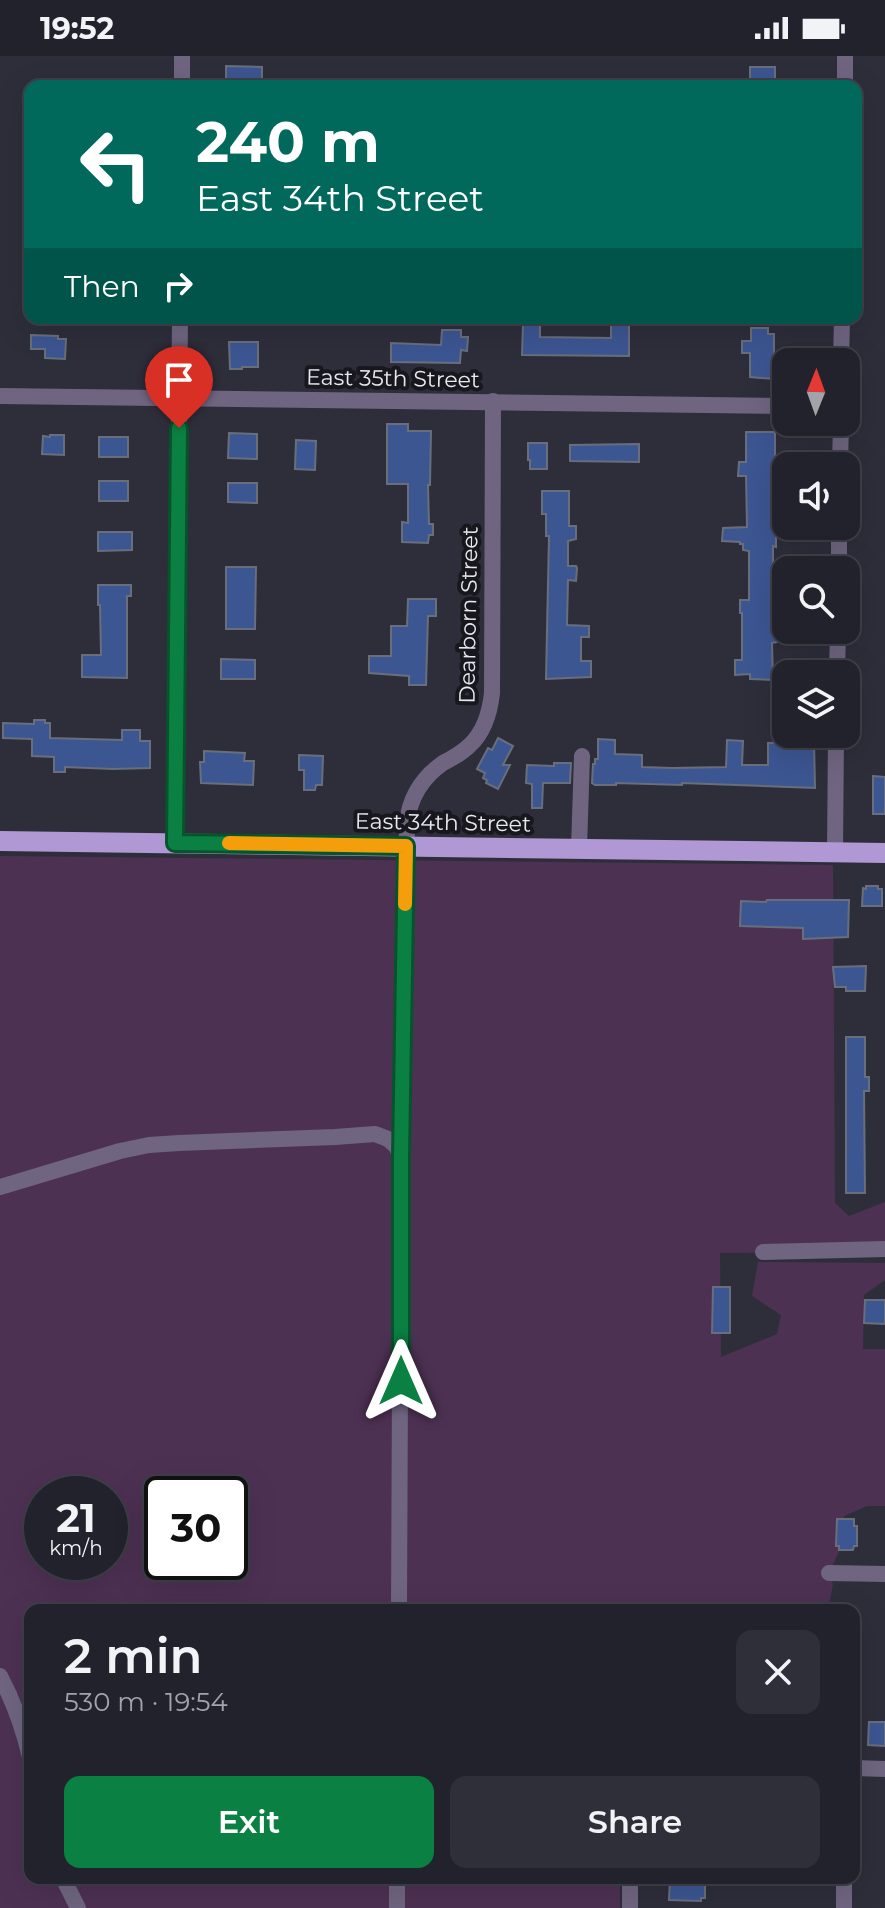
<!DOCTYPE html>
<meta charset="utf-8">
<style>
body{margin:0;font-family:Montserrat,sans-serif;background:#2e2f38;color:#f1f3f6;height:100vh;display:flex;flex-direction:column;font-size:30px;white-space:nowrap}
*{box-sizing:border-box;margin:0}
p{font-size:26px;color:#a2a4a9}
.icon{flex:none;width:44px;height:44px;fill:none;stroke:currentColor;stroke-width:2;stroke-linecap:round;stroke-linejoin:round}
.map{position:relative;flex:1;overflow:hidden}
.details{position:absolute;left:24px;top:1548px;width:836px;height:280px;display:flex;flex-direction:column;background:#22222c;border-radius:16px;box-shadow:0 8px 32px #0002,0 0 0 2px #3f3f48}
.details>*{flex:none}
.guide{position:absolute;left:24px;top:24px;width:838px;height:244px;border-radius:16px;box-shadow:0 8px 32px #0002,0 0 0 2px #3f3f48;background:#00695c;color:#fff;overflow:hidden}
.needle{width:52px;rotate:1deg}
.fabs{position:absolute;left:772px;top:292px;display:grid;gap:16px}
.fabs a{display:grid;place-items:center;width:88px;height:88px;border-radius:16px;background:#22222c;box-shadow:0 8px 32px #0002,0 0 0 2px #3f3f48;font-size:40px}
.speed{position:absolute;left:24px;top:1420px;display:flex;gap:16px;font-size:40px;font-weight:700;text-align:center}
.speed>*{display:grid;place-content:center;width:104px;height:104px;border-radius:50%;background:#22222c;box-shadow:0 8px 32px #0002,0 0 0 2px #3f3f48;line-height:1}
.speed small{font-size:20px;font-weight:400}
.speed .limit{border:4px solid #111;border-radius:12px;background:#fff;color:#111}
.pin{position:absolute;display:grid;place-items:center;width:68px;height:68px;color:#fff;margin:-82px -34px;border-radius:50% 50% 50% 0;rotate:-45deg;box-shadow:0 0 8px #0007}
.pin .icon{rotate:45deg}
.me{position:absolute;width:88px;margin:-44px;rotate:0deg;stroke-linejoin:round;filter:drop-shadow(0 0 6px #0008)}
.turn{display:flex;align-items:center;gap:28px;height:168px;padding:0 40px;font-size:36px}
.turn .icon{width:104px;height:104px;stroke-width:2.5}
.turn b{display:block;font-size:56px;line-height:68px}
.then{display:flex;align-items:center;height:76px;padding:0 40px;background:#0003;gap:16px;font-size:30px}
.round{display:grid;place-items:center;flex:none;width:84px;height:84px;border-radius:16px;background:#2e2f38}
.summary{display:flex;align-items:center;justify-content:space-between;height:136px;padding:0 40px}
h1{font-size:48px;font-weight:600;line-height:60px}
.button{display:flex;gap:16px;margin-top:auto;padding:16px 40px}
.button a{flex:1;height:92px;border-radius:16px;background:#0b8043;color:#fff;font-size:32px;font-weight:600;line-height:92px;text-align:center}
.button a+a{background:#2e2f38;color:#f1f3f6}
.status{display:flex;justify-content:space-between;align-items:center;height:56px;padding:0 40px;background:#22222c;direction:ltr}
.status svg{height:22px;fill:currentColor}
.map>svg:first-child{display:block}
</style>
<div class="status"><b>19:52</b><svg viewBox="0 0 49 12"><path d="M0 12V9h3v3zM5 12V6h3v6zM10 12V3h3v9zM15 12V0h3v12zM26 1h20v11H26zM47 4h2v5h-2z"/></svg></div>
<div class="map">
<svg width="885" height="1852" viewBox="0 0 885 1852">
<rect width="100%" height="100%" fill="#2e2e3b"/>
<path fill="#4d3153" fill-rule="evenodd" d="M 0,800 L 833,809 L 835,1147 L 849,1160 L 885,1146 L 885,1191 L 835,1196 L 720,1197 L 721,1301 L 777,1278 L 781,1259 L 752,1240 L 758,1206 L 885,1207 L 885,1224 L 864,1239 L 863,1293 L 885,1293 L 885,1450 L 867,1450 L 844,1460 L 841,1491 L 829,1517 L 833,1528 L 828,1554 L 30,1554 L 30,1822 L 620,1822 L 620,1852 L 0,1852 ZM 42,1438 L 110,1438 L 110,1506 L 42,1506 ZM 162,1438 L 230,1438 L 230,1506 L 162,1506 Z"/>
<g fill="#3c5692" stroke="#686e7c" stroke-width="2">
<polygon points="226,10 262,11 262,30 226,30"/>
<rect x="750" y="11" width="25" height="18"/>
<polygon points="523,267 540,267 540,281 611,282 611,268 629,268 629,300 522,299"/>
<polygon points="751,272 768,272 768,278 774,278 774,323 750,321 750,297 742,297 742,285 751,285"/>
<polygon points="442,274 461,274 461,281 468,281 467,295 461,294 460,307 391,306 391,287 441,289"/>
<polygon points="31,279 58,280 58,283 66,283 65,303 45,302 45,293 31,293"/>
<polygon points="229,286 258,286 258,311 242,311 242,313 230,313"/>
<polygon points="387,368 408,368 408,375 431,375 430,429 428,429 429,468 433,468 433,479 429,479 428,487 402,486 402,466 408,467 408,428 387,428"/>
<polygon points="746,376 775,376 775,408 778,408 778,419 773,419 773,444 775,444 775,453 780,453 780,466 776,466 776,491 773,490 773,546 778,546 778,563 777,563 777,586 772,587 773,624 750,623 750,618 735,619 735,604 742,604 742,557 740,557 740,544 749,544 749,495 743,494 743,488 740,488 740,486 722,485 723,472 747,471 746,420 738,420 739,406 746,406"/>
<polygon points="229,377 257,378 257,403 228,402"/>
<polygon points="50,379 64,379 64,399 42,398 43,380 50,381"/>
<rect x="99" y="381" width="29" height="20"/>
<polygon points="296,384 316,385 315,414 295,413"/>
<polygon points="528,387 547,387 547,413 530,413 530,404 528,404"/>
<polygon points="639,388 639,406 570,405 570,389"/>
<rect x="99" y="425" width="29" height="20"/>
<polygon points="228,427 257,427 257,447 228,446"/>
<polygon points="542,435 569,435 569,470 576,470 576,483 568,485 568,510 576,510 577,512 576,525 568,524 567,569 589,570 589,581 581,581 581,605 591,605 591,621 546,623 549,480 546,480 546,458 542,458"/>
<polygon points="98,476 132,476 132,494 98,495"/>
<polygon points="226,511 256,511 255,573 226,573"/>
<polygon points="98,529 131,529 131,540 127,540 127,622 82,621 82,599 101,599 100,549 98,549"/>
<polygon points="408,543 436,543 436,560 428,560 426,629 409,629 409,620 369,617 369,600 391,600 391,570 407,570"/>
<polygon points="221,603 255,604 255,623 221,623"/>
<polygon points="34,664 45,664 45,667 50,667 50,682 122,684 122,674 140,674 140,685 150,685 150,712 113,713 65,711 65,716 54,716 54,701 32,700 32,683 3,682 3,667 34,668"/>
<polygon points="498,682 513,690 503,709 510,709 498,733 486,727 487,724 483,722 485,717 477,713 488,692 492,694"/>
<polygon points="598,683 615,684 615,698 642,699 642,711 672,712 726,711 727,684 743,685 742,709 768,709 768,687 798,686 798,684 814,684 815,732 682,727 682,729 616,727 616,729 595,729 592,727 593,708 595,708 595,703 598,703"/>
<polygon points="204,695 245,697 244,705 254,705 253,729 201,727 200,706 204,706"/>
<polygon points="299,699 323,700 322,729 316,729 315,734 304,734 304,714 299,714"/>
<polygon points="554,707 571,707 570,727 543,727 542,752 532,752 532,728 526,727 527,709 554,710"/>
<polygon points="873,720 885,721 885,758 873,758"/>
<polygon points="866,830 878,830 878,833 882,833 882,850 862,850 863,832 866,833"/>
<polygon points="767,844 849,844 848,881 803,883 803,872 740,870 741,845 766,846"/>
<polygon points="866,910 865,935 846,935 846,931 835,931 833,911"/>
<polygon points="846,981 865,981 865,1021 869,1021 869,1035 864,1035 865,1137 846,1137"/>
<polygon points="713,1231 730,1231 730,1277 712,1277"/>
<polygon points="865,1244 885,1244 885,1268 864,1267"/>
<polygon points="837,1463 854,1463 854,1470 857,1470 857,1490 854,1490 853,1494 839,1494 839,1490 836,1490"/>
<polygon points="869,1666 885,1666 885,1690 868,1689"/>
<polygon points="670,1822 700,1822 700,1827 705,1827 705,1842 701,1842 701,1845 669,1844"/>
</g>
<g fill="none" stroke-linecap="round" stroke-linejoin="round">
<g stroke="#6f6581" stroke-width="16">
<polyline points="182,30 182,0"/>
<polyline points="845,30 845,0"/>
<polyline points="841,306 842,262"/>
<polyline points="0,340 786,350"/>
<polyline points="840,410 841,366"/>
<polyline points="839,514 839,470"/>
<polyline points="837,618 838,574"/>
<polyline points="175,787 180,262"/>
<polyline points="579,792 582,700"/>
<polyline points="835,796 836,678"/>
<polyline points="0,1131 120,1095 149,1089 179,1087 335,1081 375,1078 388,1083 396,1090 401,1101"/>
<polyline points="763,1196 885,1193"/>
<polyline points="829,1517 885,1518"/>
<path d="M 399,1554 L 401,1101 L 407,766 C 410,741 423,721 443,707 C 453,702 462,697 470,689 C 484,676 490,655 492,637 L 493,345"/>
<path d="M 0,1620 C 14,1646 23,1672 30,1701"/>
<polyline points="854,1712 885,1713"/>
<polyline points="63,1822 78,1852"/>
<polyline points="397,1852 397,1822"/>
<polyline points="630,1852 630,1822"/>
<polyline points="844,1852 844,1822"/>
</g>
<polyline stroke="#af98d3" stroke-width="20" points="0,785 885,797"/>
</g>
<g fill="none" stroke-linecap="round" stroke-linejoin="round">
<g stroke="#07532c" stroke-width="20">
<polyline id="route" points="179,372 175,787 406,790 401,1101 401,1325"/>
</g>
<use href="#route" stroke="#0b8043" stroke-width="14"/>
<polyline stroke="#f59e0b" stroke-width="14" points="229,787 406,790 405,848"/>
</g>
<g text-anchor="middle" stroke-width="8" stroke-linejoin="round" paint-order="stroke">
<g font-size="22" fill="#e7e8f0" stroke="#17171d">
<text transform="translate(393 322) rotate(1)" y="8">East 35th Street</text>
<text transform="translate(468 559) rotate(-89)" y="8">Dearborn Street</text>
<text transform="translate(443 766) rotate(1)" y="8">East 34th Street</text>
</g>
</g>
</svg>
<div class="fabs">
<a><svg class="needle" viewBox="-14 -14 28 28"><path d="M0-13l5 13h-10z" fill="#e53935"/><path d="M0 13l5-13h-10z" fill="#a2a4a9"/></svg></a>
<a><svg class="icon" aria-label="sound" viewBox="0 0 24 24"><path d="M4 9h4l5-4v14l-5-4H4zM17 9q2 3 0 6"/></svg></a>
<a><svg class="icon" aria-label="search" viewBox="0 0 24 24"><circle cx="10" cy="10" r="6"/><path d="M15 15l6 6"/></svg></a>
<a><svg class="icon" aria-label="layers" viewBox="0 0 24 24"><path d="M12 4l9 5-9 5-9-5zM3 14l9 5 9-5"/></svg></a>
</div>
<div class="speed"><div>21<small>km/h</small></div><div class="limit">30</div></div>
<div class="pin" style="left:179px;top:372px;background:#d93025"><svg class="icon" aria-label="arrive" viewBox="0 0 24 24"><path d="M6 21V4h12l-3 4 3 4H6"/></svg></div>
<svg class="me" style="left:401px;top:1325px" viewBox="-20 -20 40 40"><path d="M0-17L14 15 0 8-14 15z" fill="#0b8043" stroke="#fff" stroke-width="4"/></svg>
<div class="guide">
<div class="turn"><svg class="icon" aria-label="left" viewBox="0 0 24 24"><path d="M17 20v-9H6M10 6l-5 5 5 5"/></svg><div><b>240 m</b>East 34th Street</div></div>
<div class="then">Then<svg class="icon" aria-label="right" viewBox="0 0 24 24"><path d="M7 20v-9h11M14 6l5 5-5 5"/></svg></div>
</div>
<section class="details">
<div class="summary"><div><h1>2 min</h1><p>530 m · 19:54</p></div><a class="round"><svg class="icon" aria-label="close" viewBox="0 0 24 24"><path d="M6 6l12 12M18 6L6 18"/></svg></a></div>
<div class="button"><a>Exit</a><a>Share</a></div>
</section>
</div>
